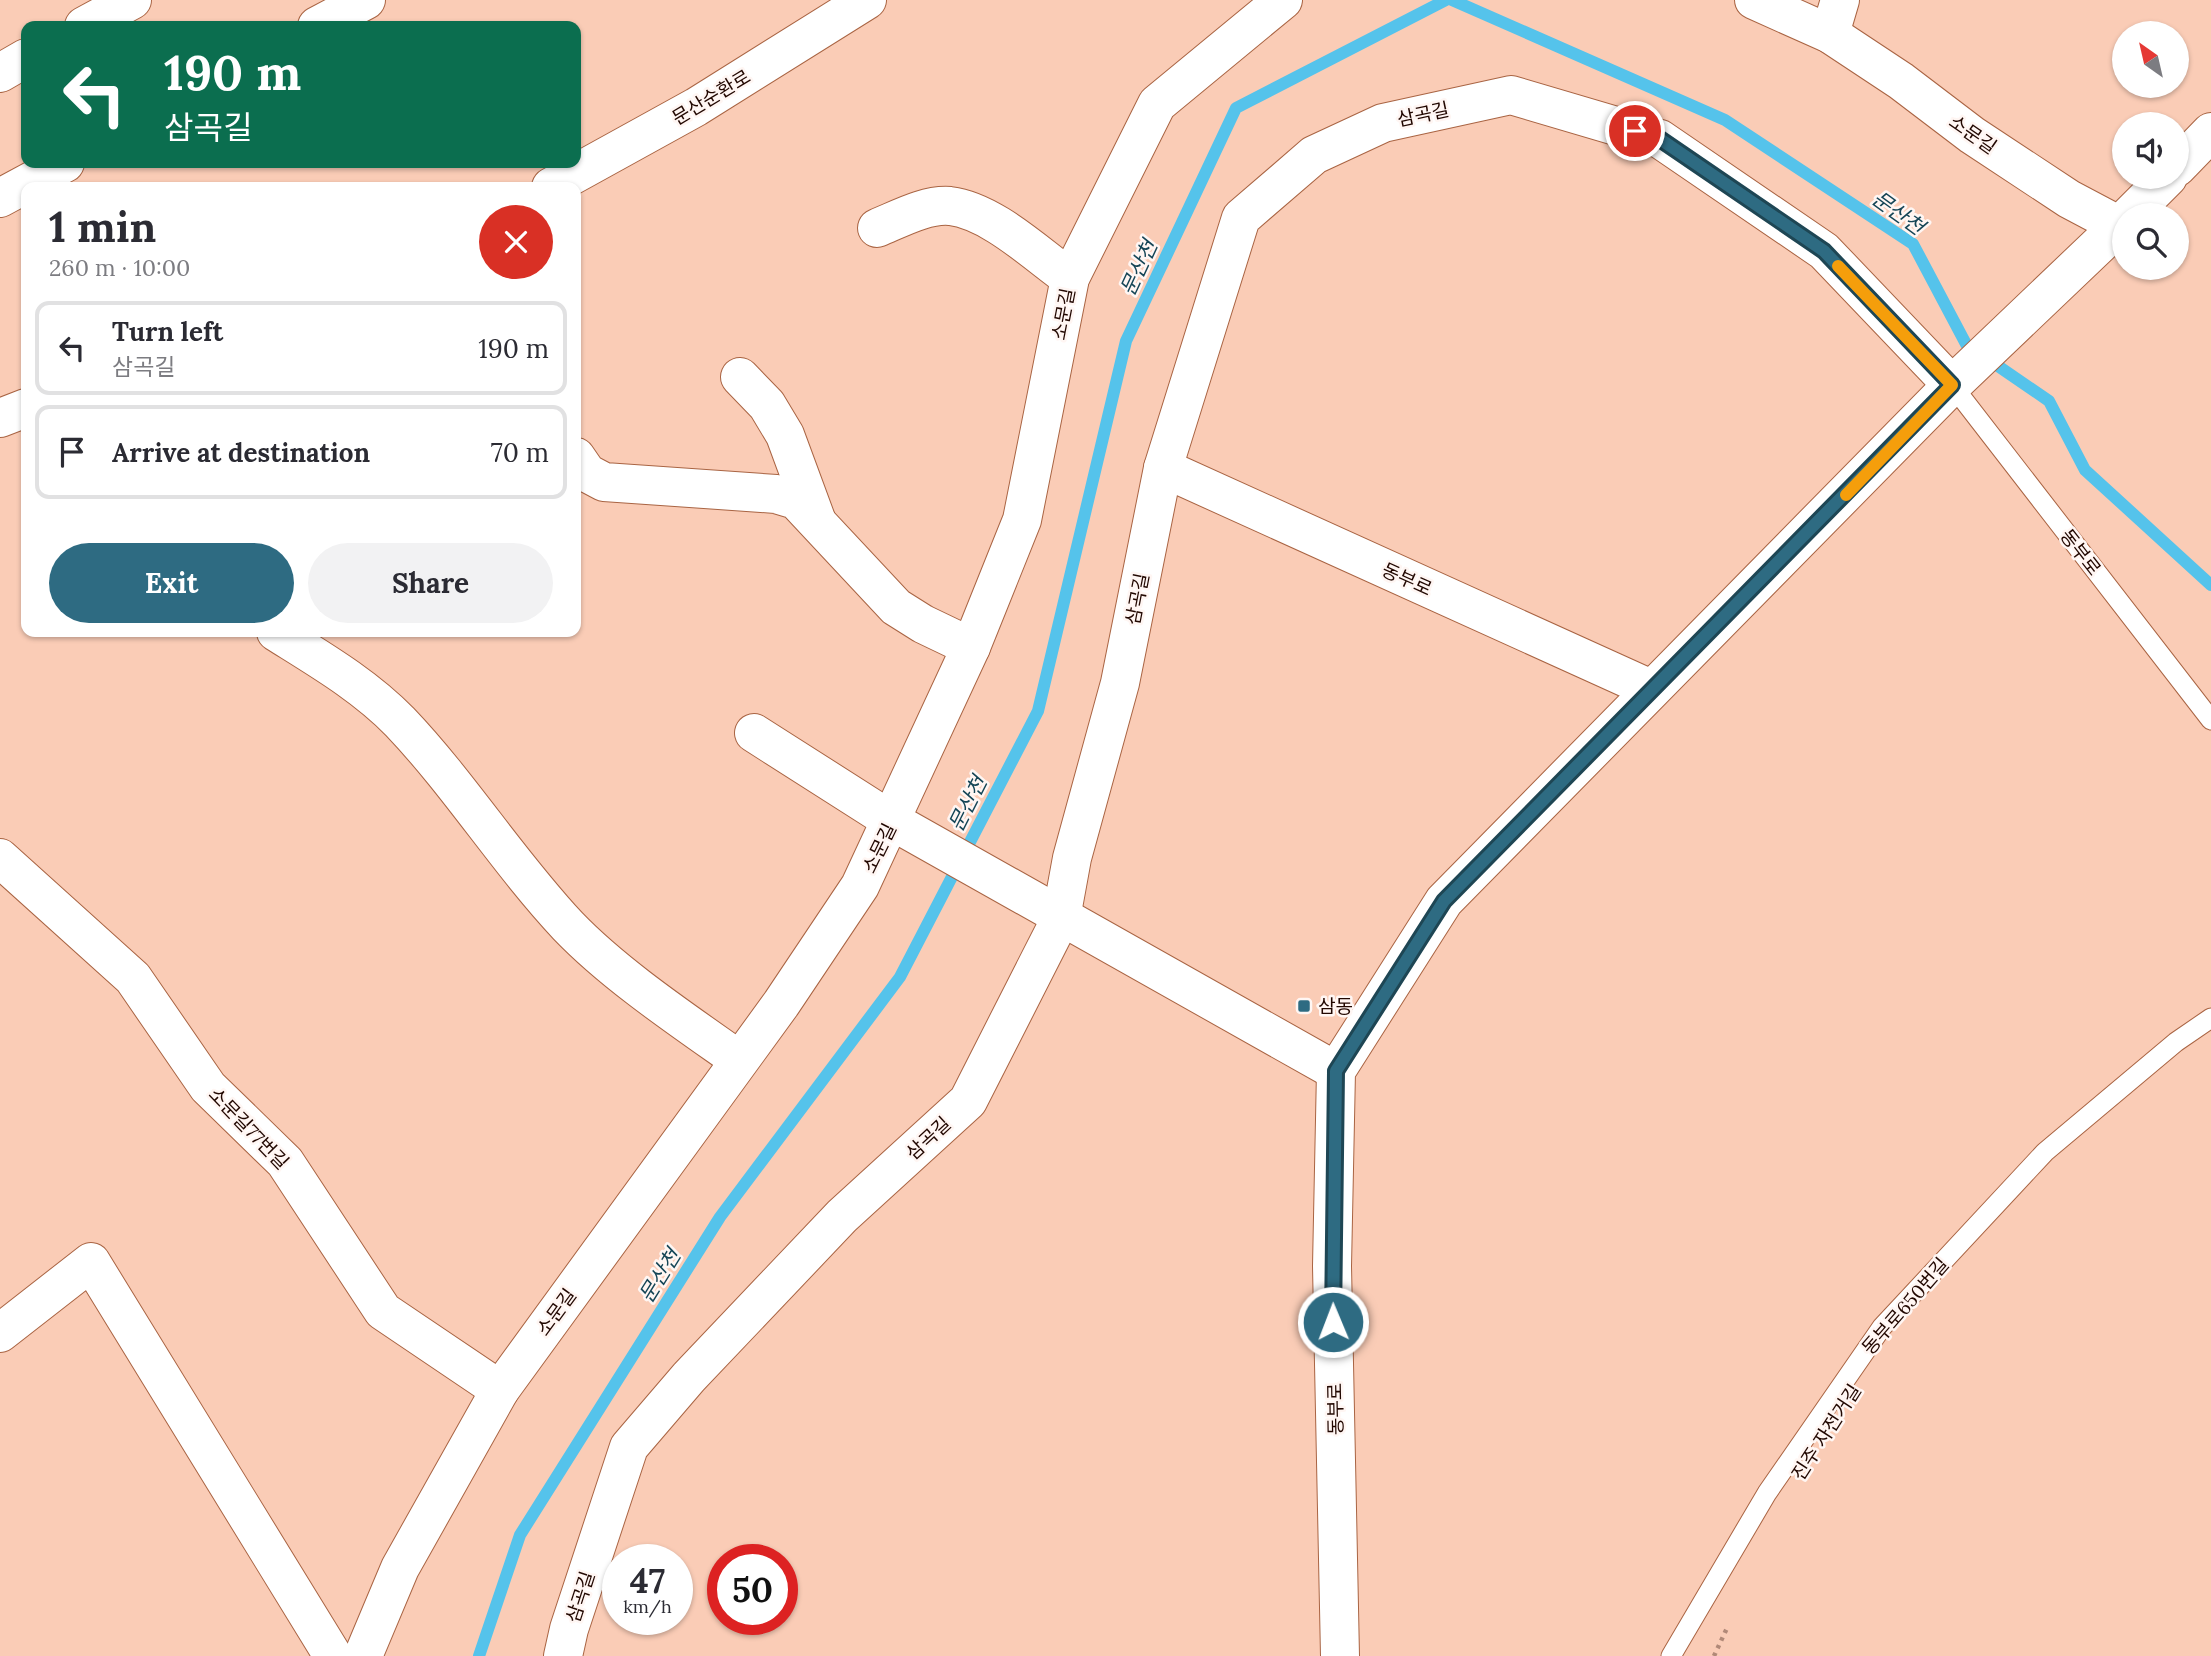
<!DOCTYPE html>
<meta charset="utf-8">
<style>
body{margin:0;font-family:Lora,"Noto Sans KR",serif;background:#f2f2f3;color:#2b2b33;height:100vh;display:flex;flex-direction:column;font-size:26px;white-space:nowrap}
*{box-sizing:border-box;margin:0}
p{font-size:23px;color:#7c7c81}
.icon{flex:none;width:38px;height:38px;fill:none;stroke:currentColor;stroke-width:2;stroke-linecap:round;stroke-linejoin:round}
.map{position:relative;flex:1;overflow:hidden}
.sheet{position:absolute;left:21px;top:182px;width:560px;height:455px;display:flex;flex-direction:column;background:#fff;border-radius:14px;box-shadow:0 2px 5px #0004}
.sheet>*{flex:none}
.top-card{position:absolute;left:21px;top:21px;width:560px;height:147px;border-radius:14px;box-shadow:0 2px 5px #0004;background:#0b6e4f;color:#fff;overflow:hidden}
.needle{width:46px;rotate:326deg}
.tools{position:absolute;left:2112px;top:21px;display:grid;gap:14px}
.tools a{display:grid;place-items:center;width:77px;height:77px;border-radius:50%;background:#fff;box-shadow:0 2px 5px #0004;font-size:35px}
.speed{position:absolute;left:602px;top:1544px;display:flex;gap:14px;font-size:35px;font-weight:700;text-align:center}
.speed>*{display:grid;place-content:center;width:91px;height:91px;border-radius:50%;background:#fff;box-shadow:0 2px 5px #0004;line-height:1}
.speed small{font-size:18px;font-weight:400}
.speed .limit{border:10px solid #d22;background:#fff;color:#111}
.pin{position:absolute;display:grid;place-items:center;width:60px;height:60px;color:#fff;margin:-30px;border:4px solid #fff;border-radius:50%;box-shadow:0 2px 7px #0007}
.me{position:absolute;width:77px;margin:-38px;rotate:359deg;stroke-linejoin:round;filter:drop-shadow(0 0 5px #0008)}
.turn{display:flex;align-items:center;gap:24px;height:147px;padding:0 28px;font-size:32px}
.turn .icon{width:91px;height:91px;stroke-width:2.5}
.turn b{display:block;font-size:49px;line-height:60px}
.round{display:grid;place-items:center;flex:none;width:74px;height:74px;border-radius:37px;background:#f2f2f3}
.headline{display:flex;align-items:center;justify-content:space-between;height:119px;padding:0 28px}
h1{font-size:42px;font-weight:700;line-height:52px}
.action{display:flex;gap:14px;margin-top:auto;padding:14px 28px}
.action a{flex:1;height:80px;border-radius:42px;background:#2e6b82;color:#fff;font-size:28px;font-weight:700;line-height:80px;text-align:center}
.action a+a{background:#f2f2f3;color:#2b2b33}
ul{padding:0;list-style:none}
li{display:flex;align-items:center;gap:21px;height:94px;margin:0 14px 10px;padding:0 14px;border:4px solid #e1e1e2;border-radius:14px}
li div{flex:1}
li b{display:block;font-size:26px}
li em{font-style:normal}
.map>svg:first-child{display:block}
</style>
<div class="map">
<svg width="2211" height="1656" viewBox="0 0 2211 1656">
<rect width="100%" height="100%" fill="#faccb6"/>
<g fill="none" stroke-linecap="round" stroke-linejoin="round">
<g stroke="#55c3eb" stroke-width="12">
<polyline points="1452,0 1725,120 1913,244 1966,344 2049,401 2085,470 2211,585"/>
<polyline points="479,1656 520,1535 720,1217 900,977 1038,711 1126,341 1236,108 1446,0"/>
</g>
<g stroke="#a96443" stroke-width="21">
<g id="service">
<polyline points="1952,385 2211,720"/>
<polyline points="1671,1656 1767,1493 1882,1327 2045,1152 2176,1042 2211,1018"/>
</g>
</g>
<g stroke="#a96443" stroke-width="40">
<g id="minor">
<polyline points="1754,0 1830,34 1901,81 1972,135 2069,199 2120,226"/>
<polyline points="1830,34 1840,0"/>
<path d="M 877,228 C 899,219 926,204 950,206 C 992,211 1036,254 1070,278"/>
<polyline points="740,377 767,405 785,435 816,519"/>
<polyline points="576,457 587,473 604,482 776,494 796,500 896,607 923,624 971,647"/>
<polyline points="1163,468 1651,689"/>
<path d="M 276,632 C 319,659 364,685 400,722 C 460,785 508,862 568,926 C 615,975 684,1021 739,1060"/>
<polyline points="754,733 892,821 1336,1071"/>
<polyline points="0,858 133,978 208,1087 285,1162 383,1311 500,1390"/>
<polyline points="0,1333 91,1262 333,1656"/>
<polyline points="363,1656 400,1568 500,1390 781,1004 860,886 971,647 1022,520 1070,278 1157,104 1283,0"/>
<polyline points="563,1656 569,1629 629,1447 689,1377 842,1216 968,1101 1061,918 1072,858 1120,683 1163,468 1241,218 1314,155 1383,123 1511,95 1660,139 1824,251 1952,385"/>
</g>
</g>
<g stroke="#a96443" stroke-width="40">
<g id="secondary">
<polyline points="2177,167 2211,132"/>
<polyline points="551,187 696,107 867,0"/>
<polyline points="2130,215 2168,177"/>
<polyline points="0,418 26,408"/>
<polyline points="1340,1656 1332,1266 1336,1071 1444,901 1952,385 2124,221"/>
</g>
</g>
<g stroke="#a96443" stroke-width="40">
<g id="motorway">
<polyline points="84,26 132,0"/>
<polyline points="317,26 366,0"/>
<polyline points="0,73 26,58"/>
<polyline points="0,198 65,163"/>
</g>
</g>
<polyline stroke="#b18978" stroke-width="4.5" stroke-dasharray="3.5 5" stroke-linecap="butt" points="1714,1656 1727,1628"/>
<use href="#service" stroke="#fff" stroke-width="19"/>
<use href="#minor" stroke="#fff" stroke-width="38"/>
<use href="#secondary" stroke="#fff" stroke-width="38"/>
<use href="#motorway" stroke="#fff" stroke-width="38"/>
</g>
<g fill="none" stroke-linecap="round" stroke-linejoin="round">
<g stroke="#1e4654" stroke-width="18">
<polyline id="route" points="1333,1322 1336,1071 1444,901 1952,385 1824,251 1660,139 1635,131"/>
</g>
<use href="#route" stroke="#2e6b82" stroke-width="12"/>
<polyline stroke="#f59e0b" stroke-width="12" points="1838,266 1952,385 1846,495"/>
</g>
<rect fill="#2e6b82" stroke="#fff6f3" stroke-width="2.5" x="1297" y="999" width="14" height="14" rx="3.5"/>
<g text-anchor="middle" stroke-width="5" stroke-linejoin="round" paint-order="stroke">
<g font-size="19" fill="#210700" stroke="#fff6f3">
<text transform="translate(711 97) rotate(-31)" y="7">문산순환로</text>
<text transform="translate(1423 114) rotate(-12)" y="7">삼곡길</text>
<text transform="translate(1973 134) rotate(35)" y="7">소문길</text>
<text transform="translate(1063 314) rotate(-79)" y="7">소문길</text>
<text transform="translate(2081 552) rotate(52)" y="7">동부로</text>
<text transform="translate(1407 579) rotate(24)" y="7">동부로</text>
<text transform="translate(1137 599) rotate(-79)" y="7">삼곡길</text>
<text transform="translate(879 848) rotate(-64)" y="7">소문길</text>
<text transform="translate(249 1128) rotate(46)" y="7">소문길77번길</text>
<text transform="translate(928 1138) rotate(-43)" y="7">삼곡길</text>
<text transform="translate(1905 1306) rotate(-49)" y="7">동부로650번길</text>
<text transform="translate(556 1312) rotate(-54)" y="7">소문길</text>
<text transform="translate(1335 1409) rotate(-91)" y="7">동부로</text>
<text transform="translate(1826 1432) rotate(-57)" y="7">진주 자전거길</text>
<text transform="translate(580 1597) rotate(-72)" y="7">삼곡길</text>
</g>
<g font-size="19" fill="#210700" stroke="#fff6f3" text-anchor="start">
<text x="1318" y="1013">삼동</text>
</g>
<g font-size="21" font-style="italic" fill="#154556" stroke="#fff6f3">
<text transform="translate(1898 213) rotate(36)" y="7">문산천</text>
<text transform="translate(1139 268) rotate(-65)" y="7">문산천</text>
<text transform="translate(968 804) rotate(-63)" y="7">문산천</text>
<text transform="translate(660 1276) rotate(-58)" y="7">문산천</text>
</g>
</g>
</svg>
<div class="tools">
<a><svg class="needle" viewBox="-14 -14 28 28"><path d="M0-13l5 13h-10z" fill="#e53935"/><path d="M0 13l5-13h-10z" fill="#7c7c81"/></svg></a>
<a><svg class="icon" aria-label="sound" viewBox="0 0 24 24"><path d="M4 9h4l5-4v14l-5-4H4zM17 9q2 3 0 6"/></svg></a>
<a><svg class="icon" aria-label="search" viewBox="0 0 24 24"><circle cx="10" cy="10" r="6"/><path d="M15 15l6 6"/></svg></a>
</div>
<div class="speed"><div>47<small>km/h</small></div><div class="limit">50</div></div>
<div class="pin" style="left:1635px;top:131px;background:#d93025"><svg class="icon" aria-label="arrive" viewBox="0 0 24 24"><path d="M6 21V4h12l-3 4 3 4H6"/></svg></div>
<svg class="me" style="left:1333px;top:1322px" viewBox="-20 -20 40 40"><circle r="17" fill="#2e6b82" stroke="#fff" stroke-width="3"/><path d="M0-11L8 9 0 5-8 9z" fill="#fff"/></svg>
<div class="top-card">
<div class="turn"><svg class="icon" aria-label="left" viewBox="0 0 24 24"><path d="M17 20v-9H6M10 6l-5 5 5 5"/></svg><div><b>190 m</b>삼곡길</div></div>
</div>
<section class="sheet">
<div class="headline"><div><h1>1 min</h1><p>260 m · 10:00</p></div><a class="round" style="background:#d93025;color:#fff"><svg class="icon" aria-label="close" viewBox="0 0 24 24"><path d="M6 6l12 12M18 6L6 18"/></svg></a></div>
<ul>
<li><svg class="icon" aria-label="left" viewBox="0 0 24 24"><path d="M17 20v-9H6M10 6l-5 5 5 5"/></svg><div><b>Turn left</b><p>삼곡길</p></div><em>190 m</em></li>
<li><svg class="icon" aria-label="arrive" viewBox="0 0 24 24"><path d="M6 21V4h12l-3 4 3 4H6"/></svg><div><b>Arrive at destination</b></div><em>70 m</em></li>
</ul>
<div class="action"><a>Exit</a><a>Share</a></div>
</section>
</div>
